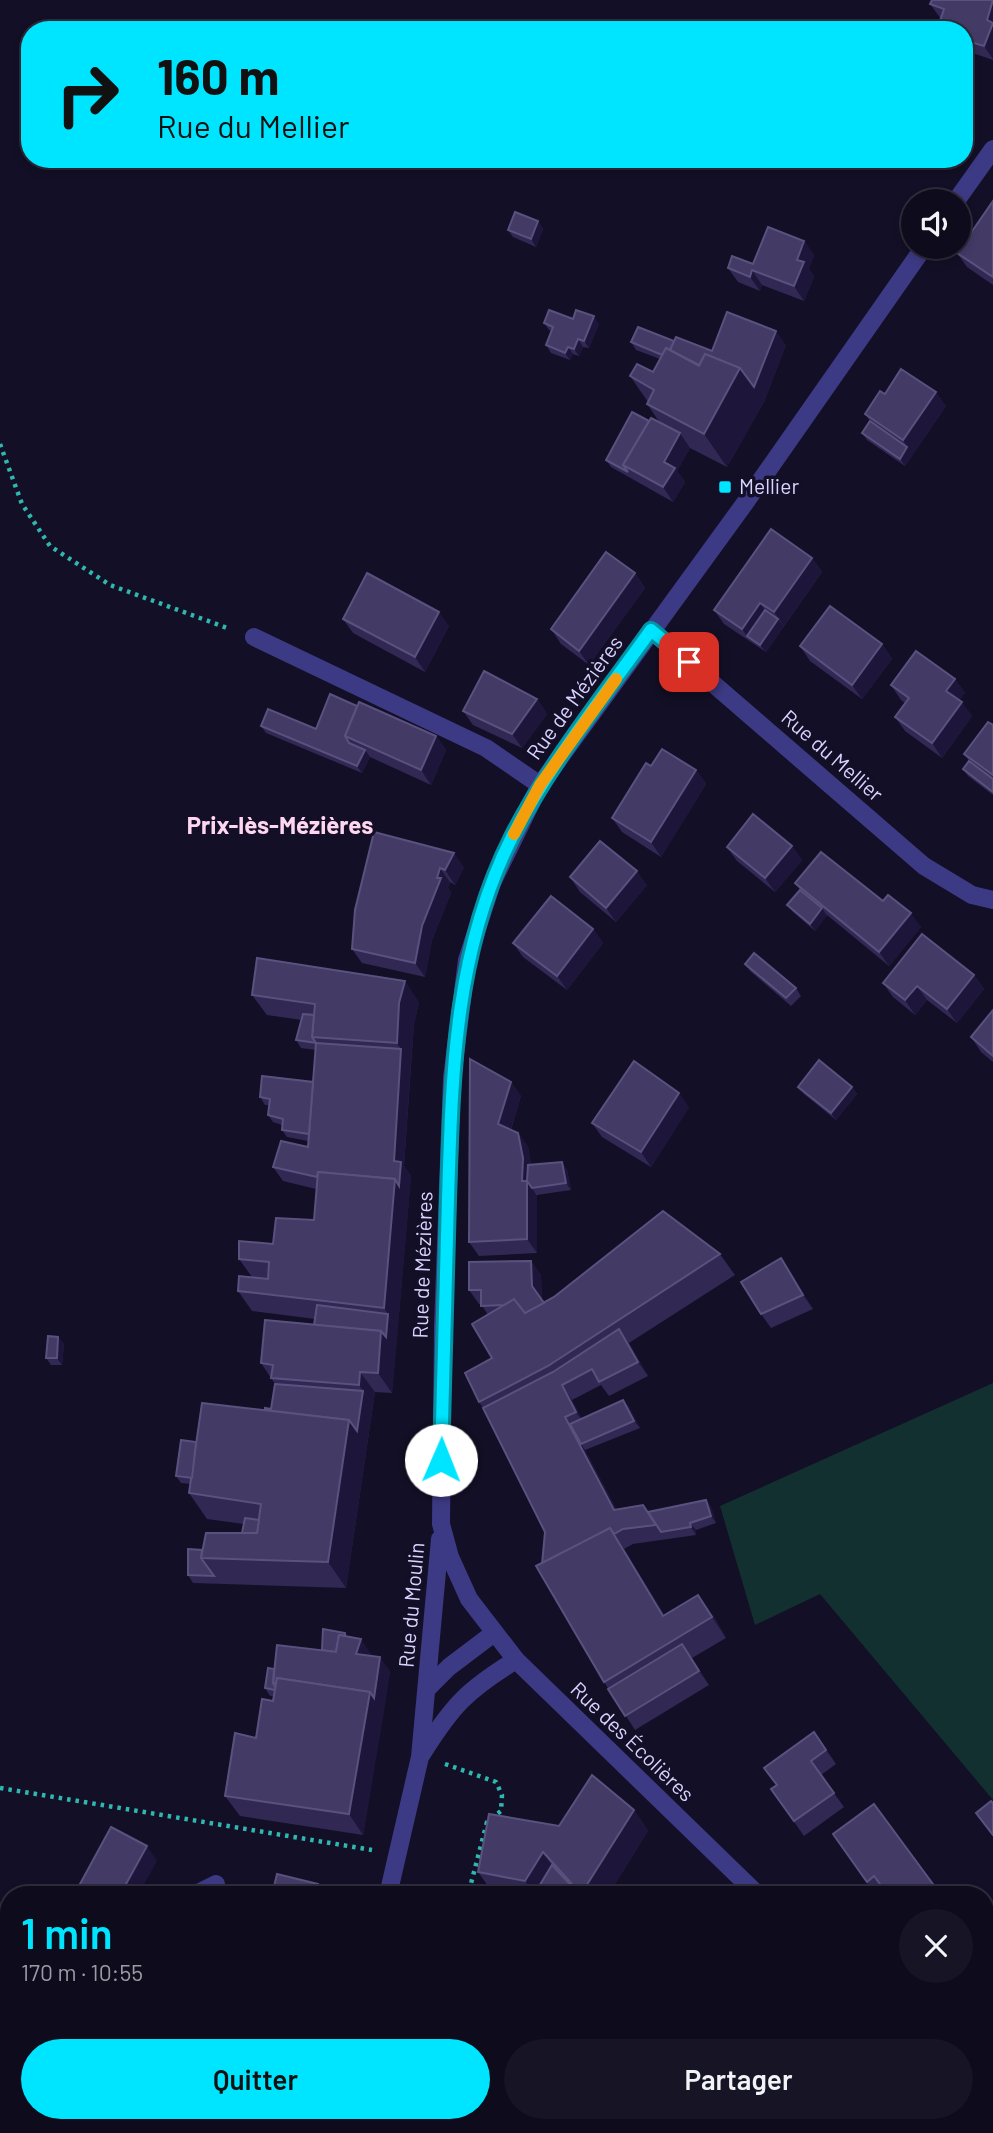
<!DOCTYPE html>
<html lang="fr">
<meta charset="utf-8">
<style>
body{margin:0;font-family:Barlow,sans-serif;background:#171425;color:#f1f3f6;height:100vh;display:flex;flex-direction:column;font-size:26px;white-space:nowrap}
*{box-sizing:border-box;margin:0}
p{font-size:23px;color:#9b9ba3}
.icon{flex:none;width:38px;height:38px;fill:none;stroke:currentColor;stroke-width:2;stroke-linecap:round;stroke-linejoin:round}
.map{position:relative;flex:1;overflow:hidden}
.sheet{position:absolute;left:0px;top:1886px;width:994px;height:247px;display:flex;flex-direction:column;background:#0e0b1c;border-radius:28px 28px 0 0;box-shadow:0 4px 10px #0003,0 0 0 2px #2e2b3b}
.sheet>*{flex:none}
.banner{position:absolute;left:21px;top:21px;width:952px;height:147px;border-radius:28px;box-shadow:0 4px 10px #0003,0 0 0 2px #2e2b3b;background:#00e5ff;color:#111;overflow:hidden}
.buttons{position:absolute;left:901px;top:189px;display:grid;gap:14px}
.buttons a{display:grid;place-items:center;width:70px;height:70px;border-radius:50%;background:#0e0b1c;box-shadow:0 4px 10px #0003,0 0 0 2px #2e2b3b;font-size:35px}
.pin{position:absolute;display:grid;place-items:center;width:60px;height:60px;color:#fff;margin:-30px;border-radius:14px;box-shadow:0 4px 10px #0006}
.me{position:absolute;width:77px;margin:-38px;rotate:1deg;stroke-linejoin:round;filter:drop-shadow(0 0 5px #0008)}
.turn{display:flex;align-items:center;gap:24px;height:147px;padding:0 21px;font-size:32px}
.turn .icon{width:91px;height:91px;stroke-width:2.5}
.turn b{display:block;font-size:49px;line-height:60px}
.round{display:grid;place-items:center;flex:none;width:74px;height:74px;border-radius:37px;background:#171425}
.summary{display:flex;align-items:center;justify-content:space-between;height:119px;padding:0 21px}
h1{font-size:42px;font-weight:600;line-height:52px;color:#00e5ff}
.primary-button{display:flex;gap:14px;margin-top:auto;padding:14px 21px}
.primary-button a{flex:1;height:80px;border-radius:42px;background:#00e5ff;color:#111;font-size:28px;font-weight:600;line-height:80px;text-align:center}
.primary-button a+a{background:#171425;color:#f1f3f6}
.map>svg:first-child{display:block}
</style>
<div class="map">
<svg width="993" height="2133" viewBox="0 0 993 2133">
<rect width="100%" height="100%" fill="#130f26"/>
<polygon fill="#12302f" points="993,1383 993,1800 820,1594 755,1625 720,1506"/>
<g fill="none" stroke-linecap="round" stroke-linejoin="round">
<g stroke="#2fb8b0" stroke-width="4.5" stroke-dasharray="3.5 5" stroke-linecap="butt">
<polyline points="0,444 22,504 50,546 110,585 230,629"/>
<polyline points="445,1764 496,1782 502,1795 501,1811 487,1822 468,1895"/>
<polyline points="0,1788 372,1850"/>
<polyline points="499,2133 504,2124"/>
<polyline points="767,2133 773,2124"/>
</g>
<g stroke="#3d3a85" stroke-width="18">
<polyline points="956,201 993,149"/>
<polyline points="651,630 924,866 972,895 993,900"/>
<polyline points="254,637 486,748 540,785"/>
<polyline points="427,1689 449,1667 494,1633"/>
<path d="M 422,1754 C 452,1706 467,1690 516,1660"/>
<polyline points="194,1895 216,1884"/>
<polyline points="388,1895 420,1757 440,1539"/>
<polyline points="758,1895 516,1660 469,1599 450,1557 441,1524 443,1327 452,1078 467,960 492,883 540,785 745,503 924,247"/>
<polyline points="985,2117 993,2124"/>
<polyline points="718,2124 731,2133"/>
<polyline points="114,2133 116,2124"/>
<polyline points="328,2133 329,2124"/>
</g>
</g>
<g fill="#312854">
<polygon points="993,0 993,60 964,50 964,30 941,19 930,4"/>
<polygon points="993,201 993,285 967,267 957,253"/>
<polygon points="538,221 543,229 536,247 513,237 508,230"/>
<polygon points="804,241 814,255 809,269 814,277 804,301 762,285 760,291 738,282 728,268 753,264"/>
<polygon points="573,319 599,324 589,348 583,347 579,356 573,354 570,360 551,353 546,345 552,331 549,330 544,323"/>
<polygon points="674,341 712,351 786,345 764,402 727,467 690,448 677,471 685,482 673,502 611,467 606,460 649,421 660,423 647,404 648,402 630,376 653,372 660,359 636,350 631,342"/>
<polygon points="885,394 946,406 905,466 867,440 862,433 870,421 865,414"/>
<polygon points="812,558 822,572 766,652 724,624 714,610"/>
<polygon points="635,573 645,588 589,665 561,644 551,629"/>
<polygon points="343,619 449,626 425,672 353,633"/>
<polygon points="882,644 892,659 862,699 810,661 800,646"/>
<polygon points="955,679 965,693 959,700 972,716 942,758 905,731 895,717 905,703 901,700 891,685"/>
<polygon points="537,699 547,714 522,748 473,725 463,711"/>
<polygon points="357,706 436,736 446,750 431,785 370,757 362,773 266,733 261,726 316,729"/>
<polygon points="993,725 993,795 968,776 963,769 969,761 964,754"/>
<polygon points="651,766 696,770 706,784 661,857 622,832 612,818"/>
<polygon points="374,832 464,867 455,885 450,882 448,888 451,893 432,940 425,977 362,963 352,949"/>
<polygon points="792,846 802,860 775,892 737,861 727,847"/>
<polygon points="570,877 647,885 616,922 580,892"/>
<polygon points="795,883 883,901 921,927 889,966 827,915 815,931 793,912 787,905 800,890"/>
<polygon points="593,929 603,943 567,990 523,957 513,943"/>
<polygon points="745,964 796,988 801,996 791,1006 750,971"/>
<polygon points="974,975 984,989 957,1023 927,1000 915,1015 893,997 883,983"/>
<polygon points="252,995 419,1002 414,1024 404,1166 411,1176 392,1393 375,1392 346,1588 193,1583 188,1575 202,1550 242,1533 244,1524 207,1519 189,1493 191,1484 181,1483 176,1476 196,1442 271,1409 275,1384 261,1363 314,1325 315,1319 252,1311 238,1291 252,1277 239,1259 273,1244 314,1220 316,1189 283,1181 273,1167 308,1147 308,1141 287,1137 282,1130 282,1125 273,1122 268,1115 269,1105 265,1105 260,1097 313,1082 316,1050 301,1048 296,1040 302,1020 267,1015"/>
<polygon points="993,1010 993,1062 981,1052 971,1037"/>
<polygon points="511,1082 521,1096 511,1130 518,1133 528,1147 531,1165 562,1162 567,1170 571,1190 537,1195 537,1253 479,1256 469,1242"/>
<polygon points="798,1087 852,1087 857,1094 836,1120 804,1094"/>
<polygon points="689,1107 651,1167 602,1137 592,1123"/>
<polygon points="720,1254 735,1275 629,1343 648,1376 609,1396 601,1385 572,1400 582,1419 623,1400 629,1407 640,1428 585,1450 616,1509 648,1512 706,1500 711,1507 716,1523 696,1530 696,1535 633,1544 624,1549 665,1616 713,1615 726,1638 692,1658 709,1685 635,1730 604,1682 542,1564 545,1532 483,1408 479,1402 492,1358 488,1315 481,1304 479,1304 469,1290 531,1261 541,1275 542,1301 544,1303"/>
<polygon points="781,1258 813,1309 771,1328 761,1314"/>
<polygon points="58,1337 64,1344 62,1365 51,1365 46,1358"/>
<polygon points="345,1633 348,1637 371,1654 370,1656 390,1671 363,1835 240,1816 225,1796 256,1738 273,1701 274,1696 270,1696 265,1688 274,1669 322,1650"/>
<polygon points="814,1732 836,1764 821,1775 844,1807 804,1836 771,1789 776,1785"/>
<polygon points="874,1804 884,1891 878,1895 876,1895 833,1834"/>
<polygon points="634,1810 648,1831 608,1895 508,1895 493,1893 478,1872 559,1826"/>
<polygon points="993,1985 993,2026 985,2018 985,1992"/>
<polygon points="21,2124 78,2124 73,2133 27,2133"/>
<polygon points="417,2124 479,2124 473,2133 423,2133"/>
<polygon points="538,2124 654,2124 667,2133 549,2133 547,2130"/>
</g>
<g fill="#1d163a">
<polygon points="993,0 993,59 984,46 987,20"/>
<polygon points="538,221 543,229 536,247 531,239"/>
<polygon points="804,241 814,255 809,269 814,277 804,301 794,286 797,260"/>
<polygon points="752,270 762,285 760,291 750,277"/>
<polygon points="594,316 599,324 589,348 584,341"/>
<polygon points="776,331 786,345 764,402 727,467 704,434 740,368"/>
<polygon points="578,339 583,347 579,356 574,349"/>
<polygon points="568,347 573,354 570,360 565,353"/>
<polygon points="936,392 946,406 905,466 900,459 907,447 903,440"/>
<polygon points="680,433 690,448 677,471 685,482 673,502 663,487 664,462"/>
<polygon points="812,558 822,572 784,626 774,612"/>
<polygon points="635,573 645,588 589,665 579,651"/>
<polygon points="760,603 770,617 747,636 742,629"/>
<polygon points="439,612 449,626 425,672 415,657"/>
<polygon points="778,619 784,626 766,652 760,645"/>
<polygon points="882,644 892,659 862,699 852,685"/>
<polygon points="955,679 965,693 956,705 946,691"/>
<polygon points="537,699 547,714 522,748 512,734"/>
<polygon points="962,702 972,716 942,758 932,743"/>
<polygon points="436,736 446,750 431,785 421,770"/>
<polygon points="365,750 370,757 362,773 357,766"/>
<polygon points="696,770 706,784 661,857 651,842"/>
<polygon points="792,846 802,860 775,892 765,878"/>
<polygon points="454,853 464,867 455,885 445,870"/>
<polygon points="440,868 450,882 448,888 451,893 432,940 425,977 415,963 422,926"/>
<polygon points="637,871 647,885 616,922 606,908"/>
<polygon points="822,908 827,916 815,931 810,924"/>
<polygon points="911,913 921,927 889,966 879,952"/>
<polygon points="593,929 603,943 567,990 557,976"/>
<polygon points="974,975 984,989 957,1023 947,1009"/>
<polygon points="405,981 419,1002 414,1024 411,1063 404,1166 411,1176 398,1329 384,1308 401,1049 397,1043 399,1003"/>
<polygon points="917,986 927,1000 915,1015 905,1000"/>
<polygon points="511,1082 521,1096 508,1139 498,1124"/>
<polygon points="852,1087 857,1094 836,1120 831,1113"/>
<polygon points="679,1093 689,1107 651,1167 641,1152"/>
<polygon points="518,1133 528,1147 533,1172 532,1188 537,1196 537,1253 527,1239"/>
<polygon points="562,1162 567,1170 571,1190 566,1183"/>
<polygon points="781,1258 791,1272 813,1309 803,1295"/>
<polygon points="531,1261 541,1275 542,1301 532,1286"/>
<polygon points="388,1314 398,1329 392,1393 378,1373 381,1331"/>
<polygon points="619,1329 629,1344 648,1376 638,1362"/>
<polygon points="58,1337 64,1344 62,1365 57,1358"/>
<polygon points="360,1372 375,1392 373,1405 359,1385"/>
<polygon points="562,1385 572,1400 586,1426 576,1412"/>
<polygon points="363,1391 373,1405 346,1588 328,1562 349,1420"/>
<polygon points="623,1400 629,1407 640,1428 634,1421"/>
<polygon points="565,1417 575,1431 581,1444 585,1450 624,1524 614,1510"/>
<polygon points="706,1500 711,1507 716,1523 711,1516"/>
<polygon points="690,1523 696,1530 696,1535 691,1527"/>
<polygon points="610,1528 624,1549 678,1637 663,1616"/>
<polygon points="698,1595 713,1615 726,1638 712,1617"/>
<polygon points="361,1639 371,1654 366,1669 356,1654"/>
<polygon points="682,1644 692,1658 709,1685 699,1671"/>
<polygon points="380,1657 390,1671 384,1712 374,1698"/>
<polygon points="370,1692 384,1712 363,1835 349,1814"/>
<polygon points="634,1810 648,1831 608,1895 583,1895 581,1894"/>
<polygon points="147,1846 157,1861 138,1895 120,1895"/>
<polygon points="543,1852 557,1873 538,1888 543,1895 535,1895 525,1881"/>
<polygon points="318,1884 326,1895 315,1895"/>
<polygon points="60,2124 78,2124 73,2133 55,2133"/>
<polygon points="255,2124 268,2124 266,2133 252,2133"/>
<polygon points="398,2124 412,2124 410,2133 396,2133 396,2132"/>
<polygon points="445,2124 479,2124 473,2133 444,2133 442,2130"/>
</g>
<g fill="#433a66" stroke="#5a527e" stroke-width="2">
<polygon points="932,0 993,0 987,20 993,23 984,46 964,40 964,30 937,30 944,9 930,4"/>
<polygon points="690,25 704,29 704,30 688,30"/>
<polygon points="993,201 993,277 957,253"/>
<polygon points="515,212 538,221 531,239 508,230"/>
<polygon points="768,227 804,241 797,260 804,262 794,286 752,270 750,277 728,268 732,256 753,264"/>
<polygon points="549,310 573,319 576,310 594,316 584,341 578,339 574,349 568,347 565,353 546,345 553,327 544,323"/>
<polygon points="727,312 776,331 754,387 740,368 705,354 699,365 670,350 676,337 712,351"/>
<polygon points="638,327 674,341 670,350 666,348 662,355 631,342"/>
<polygon points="666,348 699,366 705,354 740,368 704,434 647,404 654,390 630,376 637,364 653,372"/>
<polygon points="901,369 936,392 903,440 865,414 880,391 885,394"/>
<polygon points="632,412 649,421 623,465 628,472 606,460"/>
<polygon points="651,418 680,433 664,462 675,468 663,487 623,465"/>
<polygon points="870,421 907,447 900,459 862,433"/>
<polygon points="771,529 812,558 774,612 760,603 742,629 714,610"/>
<polygon points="606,552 635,573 579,651 551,629"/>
<polygon points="367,573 439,612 415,657 343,619"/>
<polygon points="830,606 882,644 852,685 800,646"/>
<polygon points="765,610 778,619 760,645 747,636"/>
<polygon points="916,651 955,679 946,691 962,702 932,743 895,717 909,698 891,685"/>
<polygon points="484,671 537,699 512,734 463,711"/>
<polygon points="330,694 357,706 345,736 349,743 365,750 357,766 261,726 268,709 316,729"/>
<polygon points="359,702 436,736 421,770 345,736"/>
<polygon points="988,722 993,725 993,775 964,754"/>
<polygon points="662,749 696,770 651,842 612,818 646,763 651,766"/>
<polygon points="969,761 993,779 993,792 963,769"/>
<polygon points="753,814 792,846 765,878 727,847"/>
<polygon points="374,832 454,853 445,870 440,868 437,878 441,878 422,926 415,963 352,949 355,910"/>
<polygon points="600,841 637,871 606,908 570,877"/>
<polygon points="821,852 883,901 888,895 911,913 879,952 795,883"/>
<polygon points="800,890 822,908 810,924 787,905"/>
<polygon points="551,896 593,929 557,976 513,943"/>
<polygon points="922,934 974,975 947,1009 917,986 905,1000 883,983"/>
<polygon points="754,953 796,988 786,998 745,964"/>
<polygon points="257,958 405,981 399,1003 397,1043 312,1037 315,1004 252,995"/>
<polygon points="993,1010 993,1056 971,1037"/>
<polygon points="303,1014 314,1015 312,1037 316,1043 296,1040"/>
<polygon points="316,1043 401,1049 394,1161 401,1162 399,1186 395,1179 318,1172 317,1177 273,1167 281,1141 308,1147"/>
<polygon points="470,1059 511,1082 498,1124 518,1133 523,1158 522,1181 527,1181 527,1239 469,1242"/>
<polygon points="819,1060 852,1087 831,1113 798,1087"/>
<polygon points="634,1061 679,1093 641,1152 592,1123"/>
<polygon points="262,1076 313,1082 309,1134 282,1130 283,1119 268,1115 270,1099 260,1097"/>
<polygon points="562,1162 566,1183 532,1188 527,1181 528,1165"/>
<polygon points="318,1172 395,1179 384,1308 238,1291 239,1276 268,1279 269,1262 239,1259 239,1241 273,1244 276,1218 314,1220"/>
<polygon points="663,1211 720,1254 548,1366 479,1402 465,1373 492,1358 472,1324 514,1299 525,1313 554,1297"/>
<polygon points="781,1258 803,1295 761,1314 741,1282"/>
<polygon points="531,1261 532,1286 544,1303 525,1313 514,1299 504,1305 481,1306 481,1290 469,1290 469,1262"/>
<polygon points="317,1305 388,1314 386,1337 381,1331 314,1325"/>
<polygon points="265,1320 381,1331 378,1373 360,1372 359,1385 271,1378 273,1365 261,1363"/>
<polygon points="619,1329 638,1362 599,1382 592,1369 562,1385 576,1412 565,1417 614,1510 643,1505 656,1525 623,1529 614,1534 610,1528 542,1564 545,1532 483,1408 553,1372"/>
<polygon points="48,1336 58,1337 57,1358 46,1358"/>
<polygon points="275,1384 363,1391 357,1431 349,1420 265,1410 265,1408 271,1409"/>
<polygon points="623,1400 634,1421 581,1444 570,1424"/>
<polygon points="202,1403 349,1420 328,1562 201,1558 206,1533 257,1533 261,1504 189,1493"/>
<polygon points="181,1440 196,1442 192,1478 176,1476"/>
<polygon points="706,1500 711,1516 690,1523 691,1527 661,1532 648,1512"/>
<polygon points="245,1518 259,1520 257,1533 242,1533"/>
<polygon points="610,1528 663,1616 698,1595 712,1617 604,1682 536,1566"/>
<polygon points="188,1549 202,1550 201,1558 214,1576 188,1575"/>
<polygon points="323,1629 345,1633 345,1636 339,1635 336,1652 322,1650"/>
<polygon points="339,1635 361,1639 356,1654 380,1657 374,1698 370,1692 277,1678 276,1683 273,1683 277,1645 336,1652"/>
<polygon points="682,1644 699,1671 625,1716 608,1689"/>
<polygon points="268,1668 274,1669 273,1683 275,1687 275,1690 265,1688"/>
<polygon points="277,1678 370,1692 349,1814 225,1796 235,1733 256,1738 262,1699 273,1701"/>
<polygon points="814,1732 826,1750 811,1761 834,1793 794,1821 771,1789 777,1785 764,1768"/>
<polygon points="592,1775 634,1810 581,1894 543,1852 525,1881 478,1872 489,1814 559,1826"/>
<polygon points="991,1801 993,1803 993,1835 976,1813"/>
<polygon points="874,1804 941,1895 888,1895 874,1876 867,1882 833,1834"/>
<polygon points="111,1827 147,1846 120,1895 74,1895"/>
<polygon points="552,1865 580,1895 549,1895 538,1888"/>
<polygon points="277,1874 318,1884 315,1895 272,1895"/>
<polygon points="993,1985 993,2022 985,2014 985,1992"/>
<polygon points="26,2124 60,2124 55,2133 41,2133"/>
<polygon points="211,2124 255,2124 252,2133 209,2133"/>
<polygon points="345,2124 398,2124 396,2132 390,2132 390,2133 342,2133"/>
<polygon points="434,2124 445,2124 442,2130"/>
<polygon points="548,2124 654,2124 667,2133 561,2133"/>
</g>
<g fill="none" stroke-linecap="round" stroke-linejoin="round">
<g stroke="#0095a6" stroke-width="18">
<path id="route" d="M 441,1460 C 443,1373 445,1286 448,1199 C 452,1074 454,952 512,837 C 550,763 603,697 651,630 L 689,662"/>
</g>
<use href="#route" stroke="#00e5ff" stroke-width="12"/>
<polyline stroke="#f59e0b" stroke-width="12" points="514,834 540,785 616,679"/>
</g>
<rect fill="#00e5ff" stroke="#130f26" stroke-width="2.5" x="718" y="480" width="14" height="14" rx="3.5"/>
<g text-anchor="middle" stroke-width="7" stroke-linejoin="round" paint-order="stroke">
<g font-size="21" fill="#d9d4ff" stroke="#130f26" text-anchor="start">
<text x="739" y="494">Mellier</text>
</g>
<g font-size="21" fill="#d9d4ff" stroke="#130f26">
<text transform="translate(575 698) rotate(-54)" y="7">Rue de Mézières</text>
<text transform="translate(832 756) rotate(41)" y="7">Rue du Mellier</text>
<text transform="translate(423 1265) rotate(-88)" y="7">Rue de Mézières</text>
<text transform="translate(412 1605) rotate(-85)" y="7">Rue du Moulin</text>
<text transform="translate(632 1742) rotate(44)" y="7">Rue des Écolières</text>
</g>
<g font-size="24" font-weight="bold" fill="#ffd6f0" stroke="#130f26">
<text x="280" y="834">Prix-lès-Mézières</text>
</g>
</g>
</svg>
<div class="buttons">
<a><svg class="icon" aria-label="sound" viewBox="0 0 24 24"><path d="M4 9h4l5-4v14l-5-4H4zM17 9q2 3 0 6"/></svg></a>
</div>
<div class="pin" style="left:689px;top:662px;background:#d93025"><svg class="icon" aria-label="arrive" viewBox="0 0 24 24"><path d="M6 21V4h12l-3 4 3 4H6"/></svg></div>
<svg class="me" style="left:441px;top:1460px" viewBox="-20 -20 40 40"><circle r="19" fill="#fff"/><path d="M0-13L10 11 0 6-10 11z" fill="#00e5ff"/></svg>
<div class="banner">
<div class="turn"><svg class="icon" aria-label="right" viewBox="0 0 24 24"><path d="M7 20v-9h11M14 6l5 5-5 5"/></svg><div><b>160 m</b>Rue du Mellier</div></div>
</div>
<section class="sheet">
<div class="summary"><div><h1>1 min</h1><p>170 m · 10:55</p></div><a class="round"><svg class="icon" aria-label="close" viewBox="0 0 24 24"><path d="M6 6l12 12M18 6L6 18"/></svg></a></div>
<div class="primary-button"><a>Quitter</a><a>Partager</a></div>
</section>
</div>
